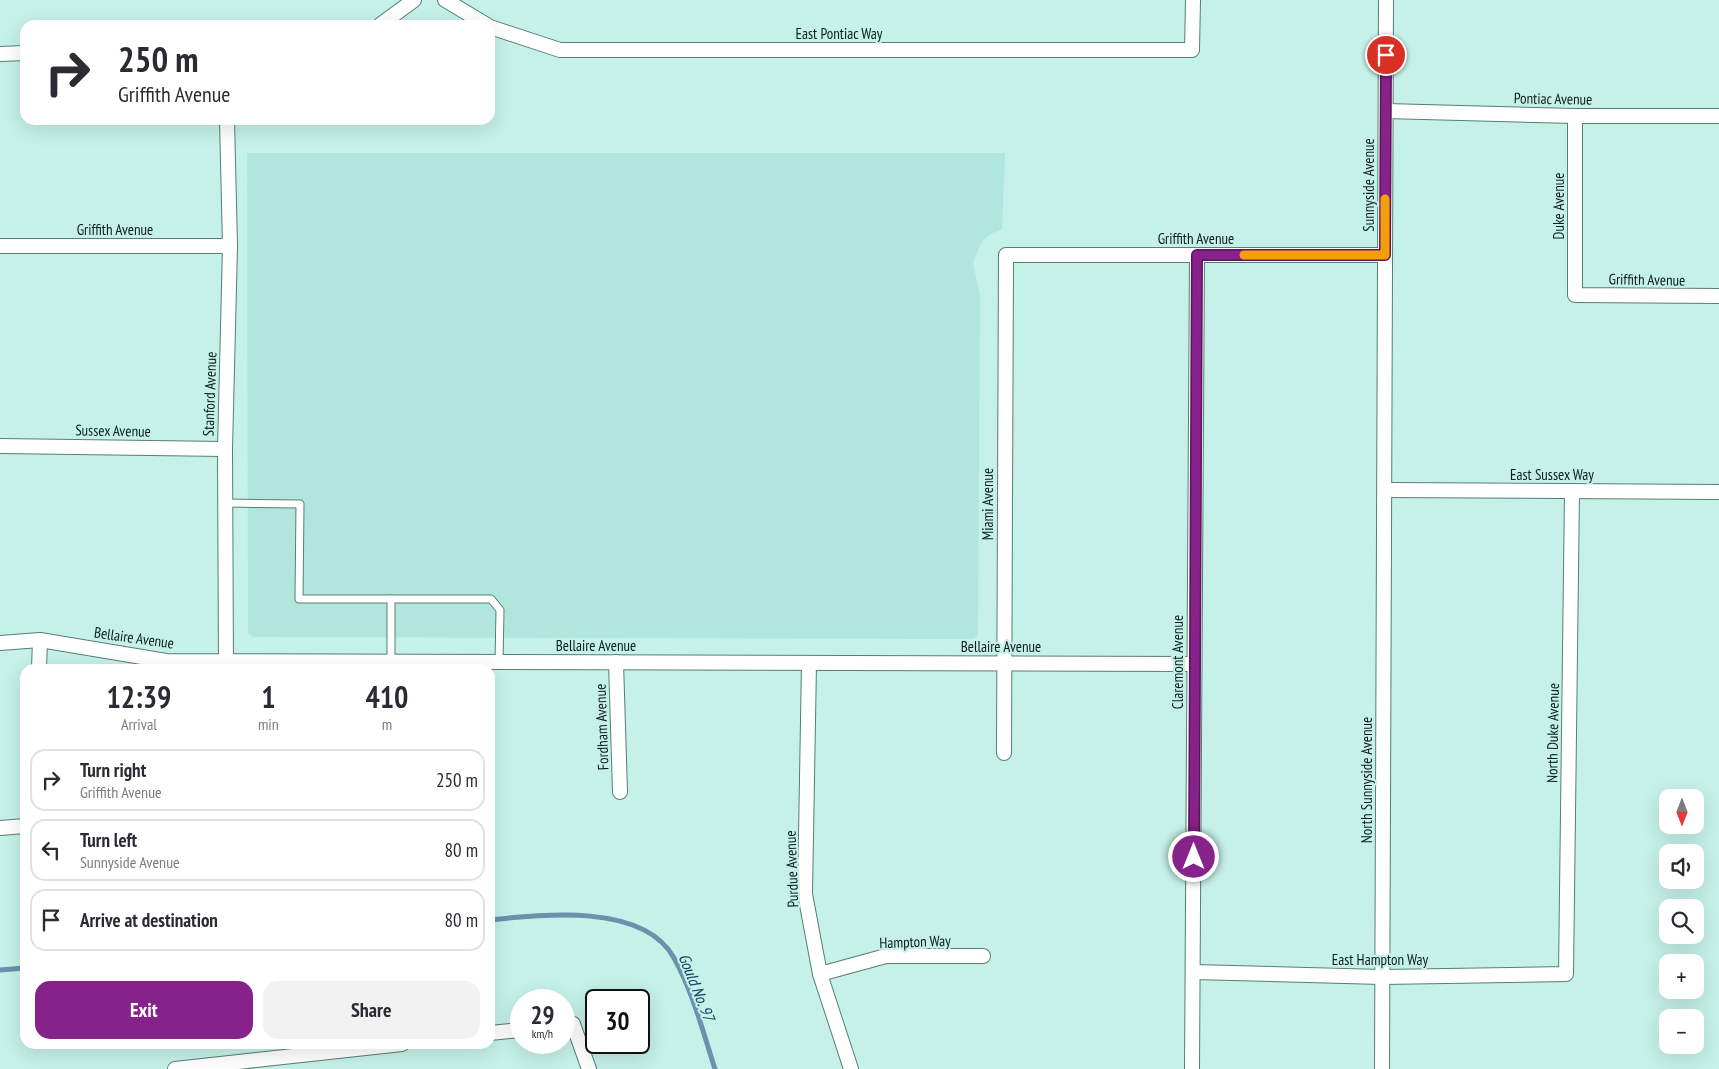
<!DOCTYPE html>
<meta charset="utf-8">
<style>
body{margin:0;font-family:"PT Sans Narrow",sans-serif;background:#f2f2f3;color:#2b2b33;height:100vh;display:flex;flex-direction:column;font-size:19px;white-space:nowrap}
*{box-sizing:border-box;margin:0}
p{font-size:16px;color:#7c7c81}
.icon{flex:none;width:28px;height:28px;fill:none;stroke:currentColor;stroke-width:2;stroke-linecap:round;stroke-linejoin:round}
.map{position:relative;flex:1;overflow:hidden}
.sheet{position:absolute;left:20px;top:664px;width:475px;height:385px;display:flex;flex-direction:column;background:#fff;border-radius:15px;box-shadow:0 5px 20px #0002}
.sheet>*{flex:none}
.guide{position:absolute;left:20px;top:20px;width:475px;height:105px;border-radius:15px;box-shadow:0 5px 20px #0002;background:#fff;color:#2b2b33;overflow:hidden}
.needle{width:32px;rotate:180deg}
.fabs{position:absolute;left:1659px;top:789px;display:grid;gap:10px}
.fabs a{display:grid;place-items:center;width:45px;height:45px;border-radius:10px;background:#fff;box-shadow:0 5px 20px #0002;font-size:25px}
.speed{position:absolute;left:510px;top:989px;display:flex;gap:10px;font-size:25px;font-weight:700;text-align:center}
.speed>*{display:grid;place-content:center;width:65px;height:65px;border-radius:50%;background:#fff;box-shadow:0 5px 20px #0002;line-height:1}
.speed small{font-size:12px;font-weight:400}
.speed .limit{border:2px solid #111;border-radius:8px;background:#fff;color:#111}
.pin{position:absolute;display:grid;place-items:center;width:42px;height:42px;color:#fff;margin:-21px;border:2px solid #fff;border-radius:50%;box-shadow:0 1px 5px #0007}
.me{position:absolute;width:55px;margin:-28px;rotate:0deg;stroke-linejoin:round;filter:drop-shadow(0 0 4px #0008)}
.turn{display:flex;align-items:center;gap:18px;height:105px;padding:0 15px;font-size:22px}
.turn .icon{width:65px;height:65px;stroke-width:2.5}
.turn b{display:block;font-size:35px;line-height:42px}
.eta{display:flex;justify-content:space-evenly;align-items:center;height:85px;text-align:center}
.eta b{font-size:30px;font-weight:700;line-height:35px}
.action{display:flex;gap:10px;margin-top:auto;padding:10px 15px}
.action a{flex:1;height:58px;border-radius:15px;background:#87228a;color:#fff;font-size:20px;font-weight:700;line-height:58px;text-align:center}
.action a+a{background:#f2f2f3;color:#2b2b33}
ul{padding:0;list-style:none}
li{display:flex;align-items:center;gap:15px;height:62px;margin:0 10px 8px;padding:0 5px;border:2px solid #e1e1e2;border-radius:15px}
li div{flex:1}
li b{display:block;font-size:19px}
li em{font-style:normal}
.map>svg:first-child{display:block}
</style>
<div class="map">
<svg width="1719" height="1069" viewBox="0 0 1719 1069">
<rect width="100%" height="100%" fill="#c5f1e8"/>
<polygon fill="#b0e6dc" points="247,153 1005,153 1002,229 991,234 982,241 973,263 980,296 978,635 974,639 253,637 248,633"/>
<g fill="none" stroke-linecap="round" stroke-linejoin="round">
<g stroke="#6a91ad" stroke-width="5">
<path d="M 490,920 C 542,914 644,903 674,958 C 693,992 703,1032 715,1069"/>
<polyline points="0,970 25,968"/>
</g>
<g stroke="#567e77" stroke-width="9">
<g id="lane">
<polyline points="225,503 300,504 299,599 491,599 500,610 499,662"/>
<polyline points="391,661 391,599"/>
</g>
</g>
<g stroke="#567e77" stroke-width="16">
<g id="street">
<polyline points="445,0 487,25"/>
<polyline points="380,25 414,0"/>
<polyline points="490,27 560,50 1192,50 1193,0"/>
<polyline points="0,54 25,53"/>
<polyline points="1386,111 1575,116 1719,116"/>
<polyline points="1575,116 1575,295 1719,296"/>
<polyline points="0,246 230,246"/>
<polyline points="0,446 225,449"/>
<polyline points="1385,490 1719,492"/>
<polyline points="0,643 40,640 166,661 1194,664"/>
<polyline points="616,662 620,792"/>
<polyline points="809,663 805,894 820,974 851,1069"/>
<polyline points="39,669 40,640"/>
<polyline points="226,669 225,449 230,246 227,120"/>
<polyline points="1004,753 1006,255 1385,255"/>
<polyline points="0,828 25,826"/>
<polyline points="1193,972 1382,977 1566,974 1572,491"/>
<polyline points="820,974 886,956 983,956"/>
<polyline points="564,1025 573,1024 589,1069"/>
<polyline points="490,1033 521,1030"/>
<polyline points="175,1069 402,1044"/>
<polyline points="1192,1069 1197,255"/>
<polyline points="1382,1069 1386,0"/>
</g>
</g>
<use href="#lane" stroke="#fff" stroke-width="7"/>
<use href="#street" stroke="#fff" stroke-width="14"/>
</g>
<g fill="none" stroke-linecap="round" stroke-linejoin="round">
<g stroke="#58165a" stroke-width="12">
<polyline id="route" points="1194,857 1197,255 1385,255 1386,55"/>
</g>
<use href="#route" stroke="#87228a" stroke-width="9"/>
<polyline stroke="#f59e0b" stroke-width="9" points="1244,255 1385,255 1385,199"/>
</g>
<g text-anchor="middle" stroke-width="4.5" stroke-linejoin="round" paint-order="stroke">
<g font-size="15" fill="#0c1d1a" stroke="#c5f1e8">
<text x="839" y="39">East Pontiac Way</text>
<text transform="translate(1553 99) rotate(1)" y="5">Pontiac Avenue</text>
<text transform="translate(1369 185) rotate(-90)" y="5">Sunnyside Avenue</text>
<text transform="translate(1559 206) rotate(-90)" y="5">Duke Avenue</text>
<text x="115" y="235">Griffith Avenue</text>
<text x="1196" y="244">Griffith Avenue</text>
<text transform="translate(1647 280) rotate(1)" y="5">Griffith Avenue</text>
<text transform="translate(210 394) rotate(-88)" y="5">Stanford Avenue</text>
<text transform="translate(113 431) rotate(1)" y="5">Sussex Avenue</text>
<text x="1552" y="480">East Sussex Way</text>
<text transform="translate(988 504) rotate(-90)" y="5">Miami Avenue</text>
<text transform="translate(134 638) rotate(8)" y="5">Bellaire Avenue</text>
<text x="596" y="651">Bellaire Avenue</text>
<text x="1001" y="652">Bellaire Avenue</text>
<text transform="translate(1178 662) rotate(-90)" y="5">Claremont Avenue</text>
<text transform="translate(602 727) rotate(-92)" y="5">Fordham Avenue</text>
<text transform="translate(1553 733) rotate(-89)" y="5">North Duke Avenue</text>
<text transform="translate(1367 780) rotate(-90)" y="5">North Sunnyside Avenue</text>
<text transform="translate(792 869) rotate(-92)" y="5">Purdue Avenue</text>
<text transform="translate(915 942) rotate(-2)" y="5">Hampton Way</text>
<text x="1380" y="965">East Hampton Way</text>
</g>
<g font-size="16" font-style="italic" fill="#114260" stroke="#c5f1e8">
<text transform="translate(697 987) rotate(68)" y="6">Gould No. 97</text>
</g>
</g>
</svg>
<div class="fabs">
<a><svg class="needle" viewBox="-14 -14 28 28"><path d="M0-13l5 13h-10z" fill="#e53935"/><path d="M0 13l5-13h-10z" fill="#7c7c81"/></svg></a>
<a><svg class="icon" aria-label="sound" viewBox="0 0 24 24"><path d="M4 9h4l5-4v14l-5-4H4zM17 9q2 3 0 6"/></svg></a>
<a><svg class="icon" aria-label="search" viewBox="0 0 24 24"><circle cx="10" cy="10" r="6"/><path d="M15 15l6 6"/></svg></a>
<a>+</a>
<a>−</a>
</div>
<div class="speed"><div>29<small>km/h</small></div><div class="limit">30</div></div>
<div class="pin" style="left:1386px;top:55px;background:#d93025"><svg class="icon" aria-label="arrive" viewBox="0 0 24 24"><path d="M6 21V4h12l-3 4 3 4H6"/></svg></div>
<svg class="me" style="left:1194px;top:857px" viewBox="-20 -20 40 40"><circle r="17" fill="#87228a" stroke="#fff" stroke-width="3"/><path d="M0-11L8 9 0 5-8 9z" fill="#fff"/></svg>
<div class="guide">
<div class="turn"><svg class="icon" aria-label="right" viewBox="0 0 24 24"><path d="M7 20v-9h11M14 6l5 5-5 5"/></svg><div><b>250 m</b>Griffith Avenue</div></div>
</div>
<section class="sheet">
<div class="eta">
<div><b>12:39</b><p>Arrival</p></div>
<div><b>1</b><p>min</p></div>
<div><b>410</b><p>m</p></div>
</div>
<ul>
<li><svg class="icon" aria-label="right" viewBox="0 0 24 24"><path d="M7 20v-9h11M14 6l5 5-5 5"/></svg><div><b>Turn right</b><p>Griffith Avenue</p></div><em>250 m</em></li>
<li><svg class="icon" aria-label="left" viewBox="0 0 24 24"><path d="M17 20v-9H6M10 6l-5 5 5 5"/></svg><div><b>Turn left</b><p>Sunnyside Avenue</p></div><em>80 m</em></li>
<li><svg class="icon" aria-label="arrive" viewBox="0 0 24 24"><path d="M6 21V4h12l-3 4 3 4H6"/></svg><div><b>Arrive at destination</b></div><em>80 m</em></li>
</ul>
<div class="action"><a>Exit</a><a>Share</a></div>
</section>
</div>
